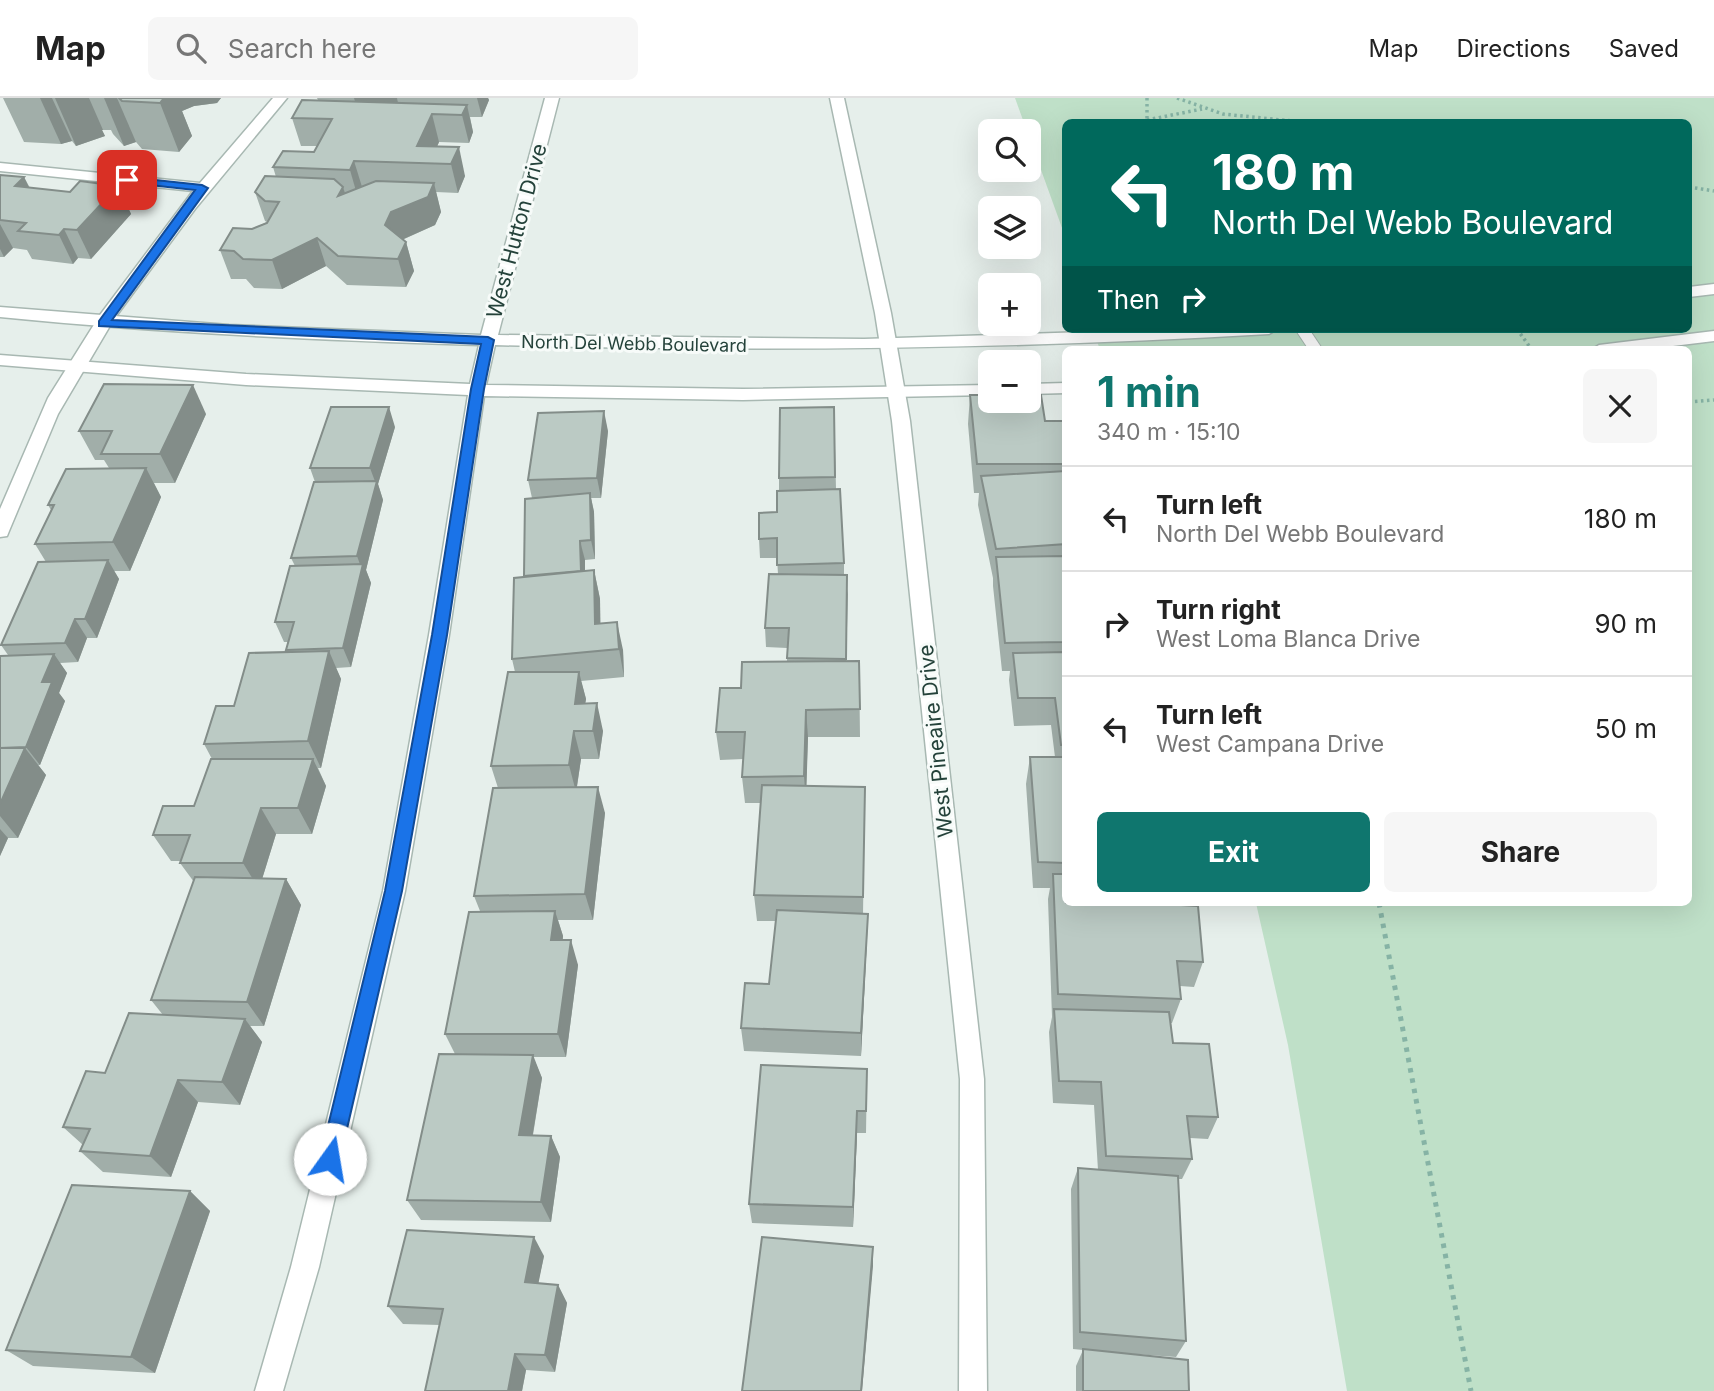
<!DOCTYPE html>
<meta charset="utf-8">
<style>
body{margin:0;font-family:Inter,sans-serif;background:#f6f6f6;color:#222;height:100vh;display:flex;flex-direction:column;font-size:26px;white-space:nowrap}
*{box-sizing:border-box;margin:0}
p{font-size:23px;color:#767676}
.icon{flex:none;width:38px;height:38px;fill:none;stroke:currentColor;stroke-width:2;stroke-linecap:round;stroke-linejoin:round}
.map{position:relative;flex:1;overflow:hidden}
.details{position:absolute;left:1062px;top:248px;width:630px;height:560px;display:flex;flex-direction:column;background:#fff;border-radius:10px;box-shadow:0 7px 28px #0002}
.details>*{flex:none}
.hud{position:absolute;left:1062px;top:21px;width:630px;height:214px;border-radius:10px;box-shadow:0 7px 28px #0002;background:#00695c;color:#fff;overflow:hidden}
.buttons{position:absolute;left:978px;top:21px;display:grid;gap:14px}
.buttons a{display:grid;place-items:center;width:63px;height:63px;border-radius:10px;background:#fff;box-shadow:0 7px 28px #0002;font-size:35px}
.pin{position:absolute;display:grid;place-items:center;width:60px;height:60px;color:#fff;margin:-30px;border-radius:14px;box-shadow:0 4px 10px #0006}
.me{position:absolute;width:77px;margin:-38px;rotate:13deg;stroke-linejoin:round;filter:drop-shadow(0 0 5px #0008)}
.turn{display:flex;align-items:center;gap:24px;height:147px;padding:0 35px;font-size:32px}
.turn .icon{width:91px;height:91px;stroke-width:2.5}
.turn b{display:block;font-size:49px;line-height:60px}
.then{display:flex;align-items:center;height:66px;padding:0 35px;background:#0003;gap:14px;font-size:26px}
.round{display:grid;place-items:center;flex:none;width:74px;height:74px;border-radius:10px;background:#f6f6f6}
.headline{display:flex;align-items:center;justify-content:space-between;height:119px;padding:0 35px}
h1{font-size:42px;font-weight:700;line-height:52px;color:#0f766e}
.button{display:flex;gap:14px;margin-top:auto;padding:14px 35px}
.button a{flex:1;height:80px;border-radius:10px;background:#0f766e;color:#fff;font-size:28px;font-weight:700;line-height:80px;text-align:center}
.button a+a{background:#f6f6f6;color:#222}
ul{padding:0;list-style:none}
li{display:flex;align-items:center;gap:21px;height:105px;padding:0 35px;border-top:2px solid #e0e0e0}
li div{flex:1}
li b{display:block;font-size:26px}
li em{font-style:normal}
header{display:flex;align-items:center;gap:42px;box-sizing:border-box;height:98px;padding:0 35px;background:#fff;border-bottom:2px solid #e0e0e0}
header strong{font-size:33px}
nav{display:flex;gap:38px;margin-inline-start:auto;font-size:24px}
.search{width:490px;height:63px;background:#f6f6f6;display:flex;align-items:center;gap:18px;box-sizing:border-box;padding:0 24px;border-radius:10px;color:#767676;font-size:26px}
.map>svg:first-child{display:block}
</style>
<header>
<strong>Map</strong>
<div class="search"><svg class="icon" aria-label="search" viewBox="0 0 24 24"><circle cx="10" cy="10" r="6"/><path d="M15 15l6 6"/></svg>Search here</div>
<nav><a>Map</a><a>Directions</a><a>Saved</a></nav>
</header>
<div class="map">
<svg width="1714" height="1293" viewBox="0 0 1714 1293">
<rect width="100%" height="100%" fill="#e6efeb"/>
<polygon fill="#bfe0c8" points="1015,0 1714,0 1714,1293 1347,1293 1288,947 1256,805 1689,805 1689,252 1100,252 1093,231 1689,231 1689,24 1066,24 1066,141"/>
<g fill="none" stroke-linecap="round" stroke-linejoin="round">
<g stroke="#a8b8b2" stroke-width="2">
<polygon id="service" points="1295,231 1309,231 1323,252 1309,252"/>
</g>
<g stroke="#a8b8b2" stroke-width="3">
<g id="minor">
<polygon points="273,0 287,0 195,111 114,221 58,316 9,433 7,438 0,439 0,411 48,300 100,217 193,93 0,73 0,65 200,85"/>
<polygon points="830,0 844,0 891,215 910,323 984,981 987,1293 959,1293 960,981 892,323 875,215"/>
</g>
</g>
<g stroke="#a8b8b2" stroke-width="3">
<g id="tertiary">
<path d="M 545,0 L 559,0 L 498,237 L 864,241 L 1180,231 L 1277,231 L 1269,236 C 1011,251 753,254 495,247 L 486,287 L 743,291 L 990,287 L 990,297 L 743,302 L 484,298 L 449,537 L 405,793 L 319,1169 L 283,1293 L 255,1293 L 291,1169 L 383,793 L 429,537 L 468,297 L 246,287 L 0,267 L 0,257 L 246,276 L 470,286 L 479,247 C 319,242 159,235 0,219 L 0,209 L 229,227 L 481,237 Z"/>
<polygon points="1714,186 1714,196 1689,199 1689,189"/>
<polygon points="1714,233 1714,243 1640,252 1591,252 1599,247"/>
<polygon points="1066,285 1066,295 1029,296 1029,286"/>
</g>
</g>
<g stroke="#86b3a5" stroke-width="3.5" stroke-dasharray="2.5 3.5" stroke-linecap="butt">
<polyline points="1147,0 1147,24"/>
<polyline points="1177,0 1223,16 1302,24"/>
<polyline points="1147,22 1202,11"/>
<polyline points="1689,89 1714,93"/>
<polyline points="1517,231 1532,252"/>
<polyline points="1689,304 1714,302"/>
</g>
<polyline stroke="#86b3a5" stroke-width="5" stroke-dasharray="4.5 6" stroke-linecap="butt" points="1379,805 1471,1293"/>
<use href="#service" fill="#fff" fill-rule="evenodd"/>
<use href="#minor" fill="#fff" fill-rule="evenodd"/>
<use href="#tertiary" fill="#fff" fill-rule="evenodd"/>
</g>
<g fill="#a1aea9">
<polygon points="3,0 221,0 217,5 194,8 182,13 192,38 179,54 142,51 136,44 124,48 113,36 111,32 102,32 105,38 76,48 72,43 61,46 24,44"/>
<polygon points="317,0 477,0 478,2 477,0 488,0 489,2 482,19 470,19 473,34 469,45 439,44 437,49 465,78 458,95 436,94 441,114 435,127 402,142 406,144 414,173 406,189 347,187 326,168 282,191 254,190 246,181 231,181 220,152 252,131 267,124 265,123 255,94 276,79 273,69 314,54 317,48 301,48 292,20 318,2"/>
<polygon points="0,77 24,79 30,90 70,94 118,88 131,116 91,161 78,160 73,166 32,161 27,152 13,150 4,159 0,159"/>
<polygon points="970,297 1045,323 1066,323 1066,805 1203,864 1194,889 1180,888 1181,901 1172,925 1171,925 1173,945 1218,1019 1208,1041 1190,1040 1192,1061 1182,1081 1178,1081 1186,1243 1176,1259 1107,1254 1189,1293 1076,1293 1076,1268 1083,1252 1073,1251 1071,1091 1078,1070 1098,1072 1094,1007 1053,1005 1049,934 1052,919 1048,801 1050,790 1033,790 1026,686 1030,659 1055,659 1051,627 1014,628 1009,582 1010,573 1002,573 993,488 993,480 978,407 979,395 974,395 968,326"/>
<polygon points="834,309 836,391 844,465 844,477 848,496 846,563 859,563 860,639 808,639 806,688 865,689 863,816 867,841 861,958 744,953 741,930 769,886 776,823 757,823 754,797 761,705 745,705 742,679 743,661 720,662 716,634 741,590 787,564 787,550 766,549 765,530 778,476 777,460 760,460 759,441 777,414 779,393 779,380"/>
<polygon points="206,316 175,385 154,385 161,399 130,473 114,473 119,481 97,540 87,540 78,564 60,565 67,575 59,595 65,603 40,667 38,667 46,677 18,740 8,740 0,758 0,558 8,557 1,547 46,464 35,446 51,412 48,407 109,370 104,362 95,362 79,333"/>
<polygon points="395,329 378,386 383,402 366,472 371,485 351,569 336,570 341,581 321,670 318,670 326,688 312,736 276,736 262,781 286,781 301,807 264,928 250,928 262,944 240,1007 198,1004 171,1079 103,1074 80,1053 83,1047 63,1029 105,975 163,917 151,902 194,784 180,765 181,763 171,763 153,737 194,708 212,661 204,646 234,608 287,554 286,552 288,544 284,544 275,524 295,468 291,460 315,384 310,370"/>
<polygon points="608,333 601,400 591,400 594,414 595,461 585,462 585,473 594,472 600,501 600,526 623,552 624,579 581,583 586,601 585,605 603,633 599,661 581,661 577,689 605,715 593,822 558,822 563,838 563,842 578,867 566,959 533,959 542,980 533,1037 551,1038 560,1059 551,1124 421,1122 407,1102 455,956 445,936 480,813 474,798 498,690 491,668 515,574 512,561 525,479 532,400 528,382"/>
<polygon points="867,971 866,1035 857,1035 853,1129 752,1125 749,1106"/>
<polygon points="190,1093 210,1113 155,1275 33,1268 6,1252"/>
<polygon points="544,1158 538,1185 558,1187 567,1205 555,1274 526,1272 522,1293 425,1293 440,1227 403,1226 388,1208"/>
</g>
<g fill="#838d89">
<polygon points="40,0 52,0 72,43 61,46"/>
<polygon points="55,0 89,0 103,32 102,32 105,38 76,48"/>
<polygon points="104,0 117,0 136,44 124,48"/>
<polygon points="149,0 221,0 217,5 194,8 182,13 192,38 179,54 160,5"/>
<polygon points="354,0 397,0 398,5 360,21"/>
<polygon points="477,0 488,0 489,2 482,19"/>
<polygon points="467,7 473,34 469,45 462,17"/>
<polygon points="432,16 439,44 429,66 417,48"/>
<polygon points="459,49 465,78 458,95 451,66"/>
<polygon points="354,63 363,92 358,100 350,72"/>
<polygon points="24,79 38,108 15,88"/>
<polygon points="434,85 441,114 435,127 399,143 385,127 391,114"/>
<polygon points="118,88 131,116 91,161 77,132"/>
<polygon points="343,89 352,117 338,98"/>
<polygon points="0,126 13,150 4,159 0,151"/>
<polygon points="64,131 78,160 73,166 59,137"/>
<polygon points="317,140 326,168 282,191 272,162"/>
<polygon points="406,144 414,173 406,189 398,161"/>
<polygon points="193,287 206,316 175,385 160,356"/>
<polygon points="389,309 395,329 378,386 383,402 366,472 371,485 351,569 343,550 362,472 357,458 376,386 370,370"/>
<polygon points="604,313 608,333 601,400 597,380"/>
<polygon points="146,370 161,399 130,473 113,444"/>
<polygon points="590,395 594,414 595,461 591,442"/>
<polygon points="580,443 585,462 585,492 581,473"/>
<polygon points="108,462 119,481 97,540 85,521"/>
<polygon points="594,472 600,501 601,554 595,526"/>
<polygon points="75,521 87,540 78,564 65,545"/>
<polygon points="617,524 623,552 624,579 619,551"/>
<polygon points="329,553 341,581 321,670 308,643"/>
<polygon points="54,556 67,575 59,595 65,603 40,667 26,649 42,584"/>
<polygon points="579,574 586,601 581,633 575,606"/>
<polygon points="597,605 603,633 599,661 593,633"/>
<polygon points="806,612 808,639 806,705 804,678"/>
<polygon points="574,633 581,661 576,694 569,667"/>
<polygon points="25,650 46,677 18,740 0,718 0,706"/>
<polygon points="313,661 326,688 312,736 298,710"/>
<polygon points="598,689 605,715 593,822 585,796"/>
<polygon points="261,710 276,736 259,791 243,765"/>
<polygon points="0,731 8,740 0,758"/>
<polygon points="286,781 301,807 264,928 247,904"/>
<polygon points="555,813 563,838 559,867 551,842"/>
<polygon points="868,816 867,841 861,958 861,935"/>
<polygon points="571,842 578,867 566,959 558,936"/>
<polygon points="245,921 262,944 240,1007 222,984"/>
<polygon points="533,957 542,980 529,1059 519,1037"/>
<polygon points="178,982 198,1004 171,1079 150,1058"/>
<polygon points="857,1013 857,1035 853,1129 853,1109"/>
<polygon points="551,1038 560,1059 551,1124 541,1104"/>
<polygon points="190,1093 210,1113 155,1275 131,1259"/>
<polygon points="534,1139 544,1158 535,1202 525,1184"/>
<polygon points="873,1149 873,1168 862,1293 861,1293"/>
<polygon points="558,1187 567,1205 555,1274 545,1257"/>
<polygon points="515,1256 526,1272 522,1293 508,1293"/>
</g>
<g fill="#bbcac4" stroke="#838d89" stroke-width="2">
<polygon points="119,0 164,0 160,5 122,3"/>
<polygon points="302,2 467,7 462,17 432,16 417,48 459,49 451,66 354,63 350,72 273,69 283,53 314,54 332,21 292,20"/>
<polygon points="0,77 24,79 15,88 70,94 80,83 118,88 77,132 64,131 59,137 18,133 26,125 0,122"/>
<polygon points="265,78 334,81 343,89 338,98 376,83 434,85 428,99 391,114 385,127 406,144 398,161 338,158 317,140 272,162 243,161 234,153 220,152 233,130 252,131 267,125 279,104 265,103 255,94"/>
<polygon points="104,286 193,287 160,356 101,356 112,333 79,333"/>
<polygon points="970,297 990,297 990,303 1029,303 1029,297 1041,297 1045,323 1066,323 1066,366 977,366"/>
<polygon points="331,309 389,309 370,370 310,370"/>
<polygon points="834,309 835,379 779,380 780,310"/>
<polygon points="604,313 597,380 528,382 538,315"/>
<polygon points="146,370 113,444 35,446 54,407 48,407 66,371"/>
<polygon points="1066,373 1066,446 996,451 981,378"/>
<polygon points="377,383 357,458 291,460 314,384"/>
<polygon points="840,391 844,465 777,467 777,440 759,441 759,415 777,414 777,393"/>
<polygon points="590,395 591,442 580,443 581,473 524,478 525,401"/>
<polygon points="1066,458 1066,544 1005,545 996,459"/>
<polygon points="108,462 85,521 75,521 65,545 1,547 38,464"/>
<polygon points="363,466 343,550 286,552 294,524 275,524 290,468"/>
<polygon points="594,472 595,526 617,524 619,551 512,561 514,480"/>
<polygon points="769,476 847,477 846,561 787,560 789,530 765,530"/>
<polygon points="329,553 308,643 204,646 216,608 234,608 249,555"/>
<polygon points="1066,554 1066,647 1061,647 1055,600 1018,600 1013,555"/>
<polygon points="54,556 42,584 52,584 26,649 0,650 0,558"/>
<polygon points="859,563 860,611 806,612 804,678 742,679 745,634 716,634 720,590 741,590 742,564"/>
<polygon points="508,574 579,574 575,606 597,605 593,633 574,633 569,667 491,668"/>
<polygon points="0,650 25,650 0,706"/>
<polygon points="1030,659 1066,659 1066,765 1038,764"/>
<polygon points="211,661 313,661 298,710 261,710 243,765 180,765 190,737 153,737 163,708 194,708"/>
<polygon points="762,687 865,689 863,799 754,797"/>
<polygon points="598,689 585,796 474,798 493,690"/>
<polygon points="1053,776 1066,776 1066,805 1165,805 1165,806 1198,808 1203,864 1177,863 1181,901 1058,896"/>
<polygon points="195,779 286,781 247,904 151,902"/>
<polygon points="777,812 868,816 861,935 741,930 745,885 769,886"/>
<polygon points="555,813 551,842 571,842 558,936 445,936 469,814"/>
<polygon points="1054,911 1169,914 1173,945 1209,946 1218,1019 1187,1018 1192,1061 1106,1058 1101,984 1059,983"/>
<polygon points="129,915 245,921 222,984 178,982 150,1058 80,1053 90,1031 63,1029 86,973 105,975"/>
<polygon points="439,956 533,957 519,1037 551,1038 541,1104 407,1102"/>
<polygon points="761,967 867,971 866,1013 857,1013 853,1109 749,1106"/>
<polygon points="1078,1070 1178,1078 1186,1243 1080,1234"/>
<polygon points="72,1087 190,1093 131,1259 6,1252"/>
<polygon points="407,1132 534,1139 525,1184 558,1187 545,1257 515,1256 508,1293 425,1293 443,1211 388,1208"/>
<polygon points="762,1139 873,1149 861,1293 742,1293"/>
<polygon points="1083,1251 1188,1262 1189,1293 1083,1293"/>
</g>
<polygon fill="#1a73e8" stroke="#114b97" stroke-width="2" points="127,79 202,87 208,90 112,222 488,239 494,242 484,291 447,537 402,793 340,1061 337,1068 330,1071 323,1068 320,1061 385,793 432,537 471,291 481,246 99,228 99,223 195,92 123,84 121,82"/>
<g text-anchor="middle" stroke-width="6" stroke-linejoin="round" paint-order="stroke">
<g font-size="18" fill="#24423a" stroke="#f7fbf9">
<text transform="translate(634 246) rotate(1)" y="6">North Del Webb Boulevard</text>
</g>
<g font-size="21" fill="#24423a" stroke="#f7fbf9">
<text transform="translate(517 133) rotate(-75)" y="7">West Hutton Drive</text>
<text transform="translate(936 643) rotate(-96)" y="7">West Pineaire Drive</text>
</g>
</g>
</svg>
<div class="buttons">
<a><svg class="icon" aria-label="search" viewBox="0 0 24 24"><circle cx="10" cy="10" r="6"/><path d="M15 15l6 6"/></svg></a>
<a><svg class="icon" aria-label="layers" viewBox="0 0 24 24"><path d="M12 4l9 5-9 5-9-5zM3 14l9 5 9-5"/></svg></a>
<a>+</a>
<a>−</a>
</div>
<div class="pin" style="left:127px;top:82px;background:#d93025"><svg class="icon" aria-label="arrive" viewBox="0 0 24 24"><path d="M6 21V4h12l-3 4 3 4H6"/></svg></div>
<svg class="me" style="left:330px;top:1061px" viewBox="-20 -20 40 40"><circle r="19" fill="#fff"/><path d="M0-13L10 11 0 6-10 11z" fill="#1a73e8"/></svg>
<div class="hud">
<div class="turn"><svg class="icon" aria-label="left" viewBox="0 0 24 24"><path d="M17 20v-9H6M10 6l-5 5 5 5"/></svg><div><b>180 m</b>North Del Webb Boulevard</div></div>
<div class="then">Then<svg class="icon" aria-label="right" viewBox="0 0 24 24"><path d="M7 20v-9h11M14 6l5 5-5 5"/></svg></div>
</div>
<section class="details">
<div class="headline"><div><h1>1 min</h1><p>340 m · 15:10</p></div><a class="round"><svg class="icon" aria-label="close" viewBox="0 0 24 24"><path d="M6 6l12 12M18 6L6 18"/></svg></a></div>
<ul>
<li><svg class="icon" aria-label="left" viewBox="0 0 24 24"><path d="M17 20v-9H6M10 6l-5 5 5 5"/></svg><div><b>Turn left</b><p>North Del Webb Boulevard</p></div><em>180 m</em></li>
<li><svg class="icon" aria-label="right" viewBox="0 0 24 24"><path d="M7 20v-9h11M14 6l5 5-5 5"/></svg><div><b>Turn right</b><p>West Loma Blanca Drive</p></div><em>90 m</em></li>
<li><svg class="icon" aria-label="left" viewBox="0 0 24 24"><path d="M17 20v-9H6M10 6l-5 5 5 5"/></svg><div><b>Turn left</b><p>West Campana Drive</p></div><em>50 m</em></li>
</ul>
<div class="button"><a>Exit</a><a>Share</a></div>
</section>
</div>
